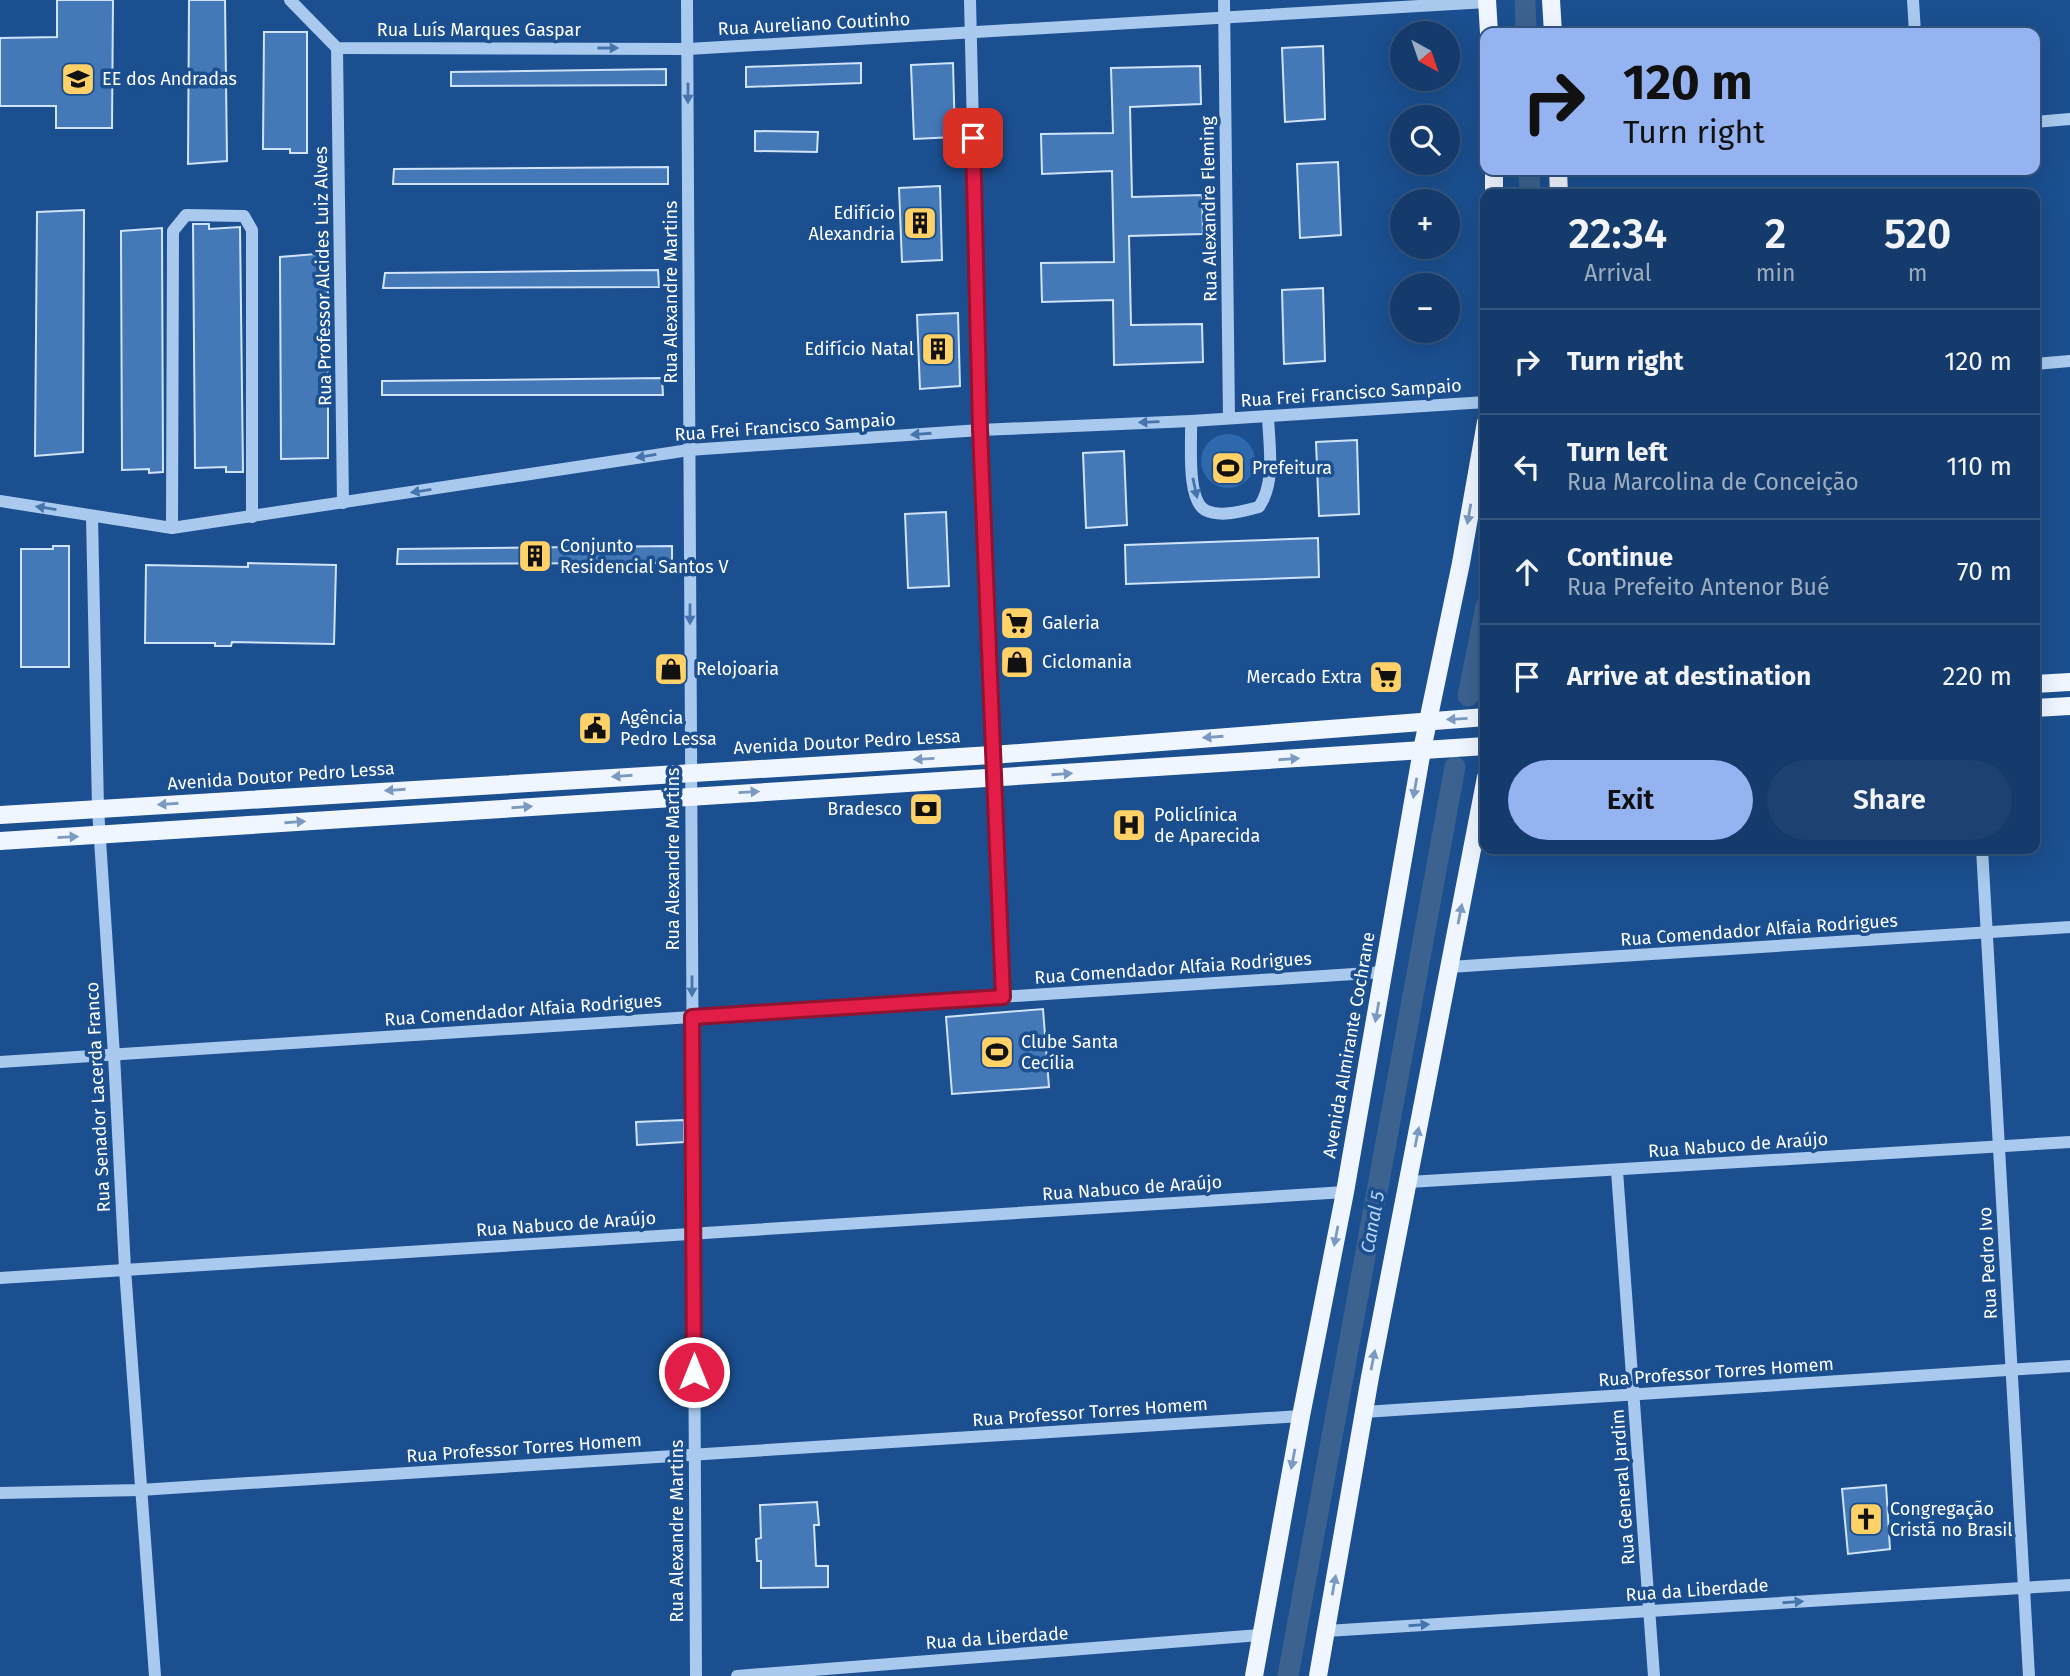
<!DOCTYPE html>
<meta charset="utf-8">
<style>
body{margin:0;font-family:"Fira Sans",sans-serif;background:#1d4271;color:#f1f3f6;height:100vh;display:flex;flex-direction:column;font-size:26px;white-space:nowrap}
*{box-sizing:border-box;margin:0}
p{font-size:23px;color:#9dadc1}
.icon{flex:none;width:38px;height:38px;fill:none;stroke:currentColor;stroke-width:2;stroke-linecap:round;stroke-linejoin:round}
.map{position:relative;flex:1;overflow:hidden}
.details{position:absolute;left:1480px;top:189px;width:560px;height:665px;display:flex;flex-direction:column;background:#143b6b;border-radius:14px;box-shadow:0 7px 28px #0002,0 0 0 2px #33557e}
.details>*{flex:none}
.hud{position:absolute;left:1480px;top:28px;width:560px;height:147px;border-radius:14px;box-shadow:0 7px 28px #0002,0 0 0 2px #33557e;background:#95b2f1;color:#111;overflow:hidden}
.needle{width:46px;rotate:140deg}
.fabs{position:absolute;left:1390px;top:21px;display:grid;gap:14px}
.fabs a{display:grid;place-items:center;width:70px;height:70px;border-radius:50%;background:#143b6b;box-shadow:0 7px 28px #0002,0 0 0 2px #33557e;font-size:35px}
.pin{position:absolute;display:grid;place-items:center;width:60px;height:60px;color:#fff;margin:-30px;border-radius:14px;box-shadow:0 4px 10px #0006}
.me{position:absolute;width:77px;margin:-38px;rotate:0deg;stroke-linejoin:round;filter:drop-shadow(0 0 5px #0008)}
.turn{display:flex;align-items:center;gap:24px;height:147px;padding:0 28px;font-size:32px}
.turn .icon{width:91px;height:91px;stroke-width:2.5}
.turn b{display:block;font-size:49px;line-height:60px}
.eta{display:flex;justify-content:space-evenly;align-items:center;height:119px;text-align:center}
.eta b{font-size:42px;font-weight:600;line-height:49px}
.button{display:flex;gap:14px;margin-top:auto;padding:14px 28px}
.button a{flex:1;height:80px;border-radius:42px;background:#95b2f1;color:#111;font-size:28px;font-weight:600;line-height:80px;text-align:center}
.button a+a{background:#1d4271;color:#f1f3f6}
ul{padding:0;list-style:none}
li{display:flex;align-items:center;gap:21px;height:105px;padding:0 28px;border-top:2px solid #33557e}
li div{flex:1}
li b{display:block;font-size:26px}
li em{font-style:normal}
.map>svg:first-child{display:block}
</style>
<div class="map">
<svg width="2070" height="1676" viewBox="0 0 2070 1676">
<rect width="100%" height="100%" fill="#1b4f8f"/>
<circle fill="#2e69ad" cx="1228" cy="461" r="27"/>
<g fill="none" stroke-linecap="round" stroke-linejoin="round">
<g stroke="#3c6290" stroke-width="21">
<polyline points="1525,0 1526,33"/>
<polyline points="1529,170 1530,194"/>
<polyline points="1468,696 1486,606"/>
<polyline points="1288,1676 1455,767"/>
</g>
</g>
<g fill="#4478b7" stroke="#cfe3fa" stroke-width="2">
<polygon points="57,0 113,0 112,128 56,128 56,106 0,106 0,38 57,37"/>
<polygon points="189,0 225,0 227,161 188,164"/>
<polygon points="264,32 307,32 307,153 290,153 290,149 263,149"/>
<polygon points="1323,46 1325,119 1285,122 1282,48"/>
<polygon points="861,63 861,83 746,87 746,67"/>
<polygon points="953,63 955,137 914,139 911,65"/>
<polygon points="1200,66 1201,104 1130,107 1132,197 1202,195 1203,234 1129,236 1131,325 1202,324 1203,362 1114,365 1113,300 1042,302 1041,263 1114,262 1112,171 1042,174 1041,134 1113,133 1111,68"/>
<polygon points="666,69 666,85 451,86 451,72"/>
<polygon points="755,131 818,132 817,152 755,151"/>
<polygon points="1338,162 1341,235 1300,238 1297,164"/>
<polygon points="668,167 668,184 393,184 394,169"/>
<polygon points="940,186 942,260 902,262 899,188"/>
<polygon points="84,210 83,452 35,456 37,212"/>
<polygon points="193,224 209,224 209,229 240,227 243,472 226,472 226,467 195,468"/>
<polygon points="162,228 163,472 149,473 149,469 122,470 121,231"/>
<polygon points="316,254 328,254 328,458 281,459 280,257"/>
<polygon points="658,270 659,287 383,288 385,273"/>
<polygon points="1323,288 1325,361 1284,364 1282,290"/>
<polygon points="958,313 960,386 920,389 917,315"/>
<polygon points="662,378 663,395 382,395 382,381"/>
<polygon points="1357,440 1359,514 1319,516 1316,442"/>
<polygon points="1124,451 1127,525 1086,528 1083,453"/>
<polygon points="946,512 949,586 908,588 905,514"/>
<polygon points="1318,538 1319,577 1126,584 1125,545"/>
<polygon points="53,546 69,546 69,667 21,667 21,549 53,549"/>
<polygon points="672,546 672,563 397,564 398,549"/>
<polygon points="248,563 336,565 334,644 232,642 231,646 215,646 215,643 145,643 146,565 248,567"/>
<polygon points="1043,1009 1049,1087 952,1094 946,1017"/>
<polygon points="684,1120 684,1142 637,1145 636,1122"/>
<polygon points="1886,1485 1890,1549 1848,1554 1842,1489"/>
<polygon points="817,1502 819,1525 814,1525 816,1566 828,1566 828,1587 761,1588 761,1561 757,1561 756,1539 761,1538 760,1505"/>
</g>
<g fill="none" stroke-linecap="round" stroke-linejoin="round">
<g stroke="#a9c9ee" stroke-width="12">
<polyline points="290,0 337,48 688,49 1487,2"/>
<polyline points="687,0 696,1676"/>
<polyline points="970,0 980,430 1003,997"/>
<polyline points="1224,0 1229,418"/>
<polyline points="1913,0 1915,33"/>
<polyline points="337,48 343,503"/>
<polyline points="2035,122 2070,119"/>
<polyline points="2035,364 2070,361"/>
<path d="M 1191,421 C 1192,441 1186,499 1205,510 C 1221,518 1243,511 1259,507 C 1276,482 1269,446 1268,416"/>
<polyline points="0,501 172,528 689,450 980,430 1191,421 1486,402"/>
<polyline points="92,516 98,809 114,1055 125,1269 155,1676"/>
<polyline points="172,528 173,231 186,215 244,216 252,230 252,517"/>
<polyline points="1982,849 2029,1676"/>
<polyline points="1450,967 2070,927"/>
<polyline points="0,1062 1384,972"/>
<polyline points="1617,1171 1654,1676"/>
<polyline points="1409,1182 2070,1142"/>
<polyline points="0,1278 1345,1192"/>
<polyline points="1364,1412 2070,1366"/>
<polyline points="0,1493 140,1490 1301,1416"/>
<polyline points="1326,1631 2070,1585"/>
<polyline points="737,1676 1260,1635"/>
</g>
<g stroke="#f0f6ff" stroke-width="18">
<polyline points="1487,0 1489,33"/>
<polyline points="1551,0 1553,33"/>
<polyline points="1494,170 1494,194"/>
<polyline points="1558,170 1559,194"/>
<polyline points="2035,684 2070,682"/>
<polyline points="2035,708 2070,706"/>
<polyline points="0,815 992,755 1486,717"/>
<polyline points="0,841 1486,746"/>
<polyline points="1254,1676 1301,1416 1345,1192 1422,750 1461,563 1486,422"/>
<polyline points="1318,1676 1370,1377 1486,777"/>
</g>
</g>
<defs><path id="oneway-solid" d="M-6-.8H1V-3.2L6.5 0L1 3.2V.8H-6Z" transform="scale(1.75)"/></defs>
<g fill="#4674ac">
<use href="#oneway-solid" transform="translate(608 48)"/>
<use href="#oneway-solid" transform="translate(688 93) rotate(90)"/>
<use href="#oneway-solid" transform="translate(1149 422) rotate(178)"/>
<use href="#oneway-solid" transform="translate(921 434) rotate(176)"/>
<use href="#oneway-solid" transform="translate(646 456) rotate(171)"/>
<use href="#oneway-solid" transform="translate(1195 488) rotate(78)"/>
<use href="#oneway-solid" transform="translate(421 491) rotate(171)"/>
<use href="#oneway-solid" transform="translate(46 508) rotate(-171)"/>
<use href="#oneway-solid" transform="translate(690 614) rotate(90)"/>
<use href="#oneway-solid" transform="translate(692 986) rotate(90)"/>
<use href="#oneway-solid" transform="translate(1793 1602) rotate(-4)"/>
<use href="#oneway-solid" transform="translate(1419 1625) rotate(-4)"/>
</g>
<g fill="#7b9ac1">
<use href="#oneway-solid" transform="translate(1469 514) rotate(100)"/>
<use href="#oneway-solid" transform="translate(1457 719) rotate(177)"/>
<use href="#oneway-solid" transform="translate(1213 737) rotate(176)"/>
<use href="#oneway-solid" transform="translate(924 759) rotate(177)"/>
<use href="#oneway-solid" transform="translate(1289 759) rotate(-4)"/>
<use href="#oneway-solid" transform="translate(1062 774) rotate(-4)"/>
<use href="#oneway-solid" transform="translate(622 776) rotate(176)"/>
<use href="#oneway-solid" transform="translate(1415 788) rotate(100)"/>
<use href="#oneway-solid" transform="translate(395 790) rotate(176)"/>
<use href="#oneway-solid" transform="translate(749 792) rotate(-3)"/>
<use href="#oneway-solid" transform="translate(168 804) rotate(176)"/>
<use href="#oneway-solid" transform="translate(522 807) rotate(-4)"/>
<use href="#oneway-solid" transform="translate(295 822) rotate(-4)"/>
<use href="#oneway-solid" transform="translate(68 837) rotate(-3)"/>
<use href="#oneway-solid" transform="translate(1460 914) rotate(-79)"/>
<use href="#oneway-solid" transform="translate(1377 1012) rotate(100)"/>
<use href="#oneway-solid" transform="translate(1417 1137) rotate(-79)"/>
<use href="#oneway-solid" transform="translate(1336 1236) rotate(101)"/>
<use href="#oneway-solid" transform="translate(1373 1360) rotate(-79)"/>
<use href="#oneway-solid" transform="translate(1293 1459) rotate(101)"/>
<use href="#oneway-solid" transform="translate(1334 1585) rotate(-80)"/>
</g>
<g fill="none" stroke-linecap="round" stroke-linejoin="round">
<g stroke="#92132f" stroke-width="18">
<polyline id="route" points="694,1372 692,1017 1003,997 980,429 973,138"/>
</g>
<use href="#route" stroke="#e11d48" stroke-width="12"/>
</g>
<defs>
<g id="school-square" transform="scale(1.75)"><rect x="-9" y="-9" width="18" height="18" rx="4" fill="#ffd166" stroke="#1b4f8f"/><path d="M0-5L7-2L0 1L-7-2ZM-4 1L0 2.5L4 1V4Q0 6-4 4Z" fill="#111"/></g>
<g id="building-square" transform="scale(1.75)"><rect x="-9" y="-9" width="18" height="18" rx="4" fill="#ffd166" stroke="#1b4f8f"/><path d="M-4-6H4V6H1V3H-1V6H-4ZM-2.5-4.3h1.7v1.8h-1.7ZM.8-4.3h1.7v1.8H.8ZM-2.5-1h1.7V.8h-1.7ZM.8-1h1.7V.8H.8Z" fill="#111"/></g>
<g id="stadium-square" transform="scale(1.75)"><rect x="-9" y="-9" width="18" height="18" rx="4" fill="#ffd166" stroke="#1b4f8f"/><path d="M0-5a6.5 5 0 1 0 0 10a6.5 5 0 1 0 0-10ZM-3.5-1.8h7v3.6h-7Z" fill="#111"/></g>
<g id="supermarket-square" transform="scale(1.75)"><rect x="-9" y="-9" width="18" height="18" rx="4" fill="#ffd166" stroke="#1b4f8f"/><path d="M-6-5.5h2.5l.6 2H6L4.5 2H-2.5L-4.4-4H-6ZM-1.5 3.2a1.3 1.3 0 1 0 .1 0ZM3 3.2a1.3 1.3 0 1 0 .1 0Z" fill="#111"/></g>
<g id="shop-square" transform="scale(1.75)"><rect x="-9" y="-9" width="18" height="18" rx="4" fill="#ffd166" stroke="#1b4f8f"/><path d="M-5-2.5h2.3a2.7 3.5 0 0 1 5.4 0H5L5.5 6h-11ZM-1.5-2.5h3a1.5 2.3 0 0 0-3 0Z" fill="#111"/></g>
<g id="civic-square" transform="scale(1.75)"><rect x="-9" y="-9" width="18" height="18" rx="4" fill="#ffd166" stroke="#1b4f8f"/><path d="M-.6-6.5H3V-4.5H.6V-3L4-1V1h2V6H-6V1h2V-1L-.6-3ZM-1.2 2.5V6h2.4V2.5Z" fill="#111"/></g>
<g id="bank-square" transform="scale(1.75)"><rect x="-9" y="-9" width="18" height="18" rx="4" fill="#ffd166" stroke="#1b4f8f"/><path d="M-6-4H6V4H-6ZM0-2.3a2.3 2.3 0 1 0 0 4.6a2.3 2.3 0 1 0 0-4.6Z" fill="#111"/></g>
<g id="hospital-square" transform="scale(1.75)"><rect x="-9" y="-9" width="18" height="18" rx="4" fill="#ffd166" stroke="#1b4f8f"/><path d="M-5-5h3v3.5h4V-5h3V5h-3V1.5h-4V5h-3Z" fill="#111"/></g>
<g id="church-square" transform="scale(1.75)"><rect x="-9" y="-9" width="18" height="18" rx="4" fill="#ffd166" stroke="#1b4f8f"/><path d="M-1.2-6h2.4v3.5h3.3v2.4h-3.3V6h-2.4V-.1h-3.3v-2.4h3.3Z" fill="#111"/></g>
</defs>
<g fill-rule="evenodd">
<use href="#school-square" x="78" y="79"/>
<use href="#building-square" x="920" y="223"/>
<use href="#building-square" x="938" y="349"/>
<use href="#stadium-square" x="1228" y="468"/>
<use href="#building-square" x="535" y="556"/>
<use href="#supermarket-square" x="1017" y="623"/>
<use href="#shop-square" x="1017" y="662"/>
<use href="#shop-square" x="671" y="669"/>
<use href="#supermarket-square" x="1386" y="677"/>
<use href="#civic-square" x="595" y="728"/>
<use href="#bank-square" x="926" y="809"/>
<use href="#hospital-square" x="1129" y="825"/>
<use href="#stadium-square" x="997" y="1052"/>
<use href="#church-square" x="1866" y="1519"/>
</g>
<g text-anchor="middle" stroke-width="7" stroke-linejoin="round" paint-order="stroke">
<g font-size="18" fill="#fff" stroke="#1b4f8f">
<text transform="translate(814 24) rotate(-3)" y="6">Rua Aureliano Coutinho</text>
<text x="479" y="36">Rua Luís Marques Gaspar</text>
<text transform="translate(1209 209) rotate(-91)" y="6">Rua Alexandre Fleming</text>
<text transform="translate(323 276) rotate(-91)" y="6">Rua Professor Alcides Luiz Alves</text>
<text transform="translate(671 292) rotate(-90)" y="6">Rua Alexandre Martins</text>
<text transform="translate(1351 393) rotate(-4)" y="6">Rua Frei Francisco Sampaio</text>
<text transform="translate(785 427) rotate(-4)" y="6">Rua Frei Francisco Sampaio</text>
<text transform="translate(847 742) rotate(-3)" y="6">Avenida Doutor Pedro Lessa</text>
<text transform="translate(281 776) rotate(-4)" y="6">Avenida Doutor Pedro Lessa</text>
<text transform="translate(673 859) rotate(-90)" y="6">Rua Alexandre Martins</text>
<text transform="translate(1759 930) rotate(-4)" y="6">Rua Comendador Alfaia Rodrigues</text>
<text transform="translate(1173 968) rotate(-4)" y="6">Rua Comendador Alfaia Rodrigues</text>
<text transform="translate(523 1010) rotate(-4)" y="6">Rua Comendador Alfaia Rodrigues</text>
<text transform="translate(1349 1045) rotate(-80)" y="6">Avenida Almirante Cochrane</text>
<text transform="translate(98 1097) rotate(-93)" y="6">Rua Senador Lacerda Franco</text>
<text transform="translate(1738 1145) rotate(-4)" y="6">Rua Nabuco de Araújo</text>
<text transform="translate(1132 1188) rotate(-4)" y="6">Rua Nabuco de Araújo</text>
<text transform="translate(566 1224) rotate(-4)" y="6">Rua Nabuco de Araújo</text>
<text transform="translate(1988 1263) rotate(-93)" y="6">Rua Pedro Ivo</text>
<text transform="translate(1716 1372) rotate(-4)" y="6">Rua Professor Torres Homem</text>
<text transform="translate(1090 1412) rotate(-4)" y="6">Rua Professor Torres Homem</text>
<text transform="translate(524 1448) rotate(-4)" y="6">Rua Professor Torres Homem</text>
<text transform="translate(1623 1487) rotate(-94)" y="6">Rua General Jardim</text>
<text transform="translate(677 1531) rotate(-90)" y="6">Rua Alexandre Martins</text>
<text transform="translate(1697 1590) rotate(-4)" y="6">Rua da Liberdade</text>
<text transform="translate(997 1638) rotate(-4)" y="6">Rua da Liberdade</text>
</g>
<g font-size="18" fill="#fff" stroke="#1b4f8f" text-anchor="start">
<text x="102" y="85">EE dos Andradas</text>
<text x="895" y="219" text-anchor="end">Edifício<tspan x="895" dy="21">Alexandria</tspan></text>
<text x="914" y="355" text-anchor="end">Edifício Natal</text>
<text x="1252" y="474">Prefeitura</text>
<text x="560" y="552">Conjunto<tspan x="560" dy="21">Residencial Santos V</tspan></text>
<text x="1042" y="629">Galeria</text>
<text x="1042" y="668">Ciclomania</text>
<text x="696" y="675">Relojoaria</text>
<text x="1362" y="683" text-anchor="end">Mercado Extra</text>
<text x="620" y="724">Agência<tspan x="620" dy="21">Pedro Lessa</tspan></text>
<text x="902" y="815" text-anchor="end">Bradesco</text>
<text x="1154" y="821">Policlínica<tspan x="1154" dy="21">de Aparecida</tspan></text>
<text x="1021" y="1048">Clube Santa<tspan x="1021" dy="21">Cecília</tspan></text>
<text x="1890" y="1515">Congregação<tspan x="1890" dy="21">Cristã no Brasil</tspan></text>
</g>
<g font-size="19" font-style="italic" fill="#b5d3f5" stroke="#1b4f8f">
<text transform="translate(1372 1222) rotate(-80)" y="7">Canal 5</text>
</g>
</g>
</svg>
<div class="fabs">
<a><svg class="needle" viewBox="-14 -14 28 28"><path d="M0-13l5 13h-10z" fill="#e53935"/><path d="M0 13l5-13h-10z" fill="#9dadc1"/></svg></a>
<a><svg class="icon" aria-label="search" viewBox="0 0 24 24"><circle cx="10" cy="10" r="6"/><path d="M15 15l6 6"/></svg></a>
<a>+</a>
<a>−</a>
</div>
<div class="pin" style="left:973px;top:138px;background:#d93025"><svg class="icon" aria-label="arrive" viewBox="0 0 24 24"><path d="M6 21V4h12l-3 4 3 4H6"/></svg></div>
<svg class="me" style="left:694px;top:1372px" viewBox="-20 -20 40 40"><circle r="17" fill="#e11d48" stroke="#fff" stroke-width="3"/><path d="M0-11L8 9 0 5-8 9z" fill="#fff"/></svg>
<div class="hud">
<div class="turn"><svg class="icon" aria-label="right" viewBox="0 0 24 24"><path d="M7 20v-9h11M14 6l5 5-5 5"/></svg><div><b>120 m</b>Turn right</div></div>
</div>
<section class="details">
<div class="eta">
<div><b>22:34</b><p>Arrival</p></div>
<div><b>2</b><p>min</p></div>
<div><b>520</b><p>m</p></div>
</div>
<ul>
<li><svg class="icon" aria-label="right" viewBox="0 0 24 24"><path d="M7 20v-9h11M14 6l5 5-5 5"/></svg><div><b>Turn right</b></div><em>120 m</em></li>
<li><svg class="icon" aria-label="left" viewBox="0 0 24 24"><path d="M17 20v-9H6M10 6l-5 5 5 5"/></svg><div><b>Turn left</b><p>Rua Marcolina de Conceição</p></div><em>110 m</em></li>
<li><svg class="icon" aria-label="ahead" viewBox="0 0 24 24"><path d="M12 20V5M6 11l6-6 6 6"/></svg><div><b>Continue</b><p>Rua Prefeito Antenor Bué</p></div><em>70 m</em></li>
<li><svg class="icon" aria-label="arrive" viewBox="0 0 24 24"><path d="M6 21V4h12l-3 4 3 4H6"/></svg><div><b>Arrive at destination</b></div><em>220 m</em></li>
</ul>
<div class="button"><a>Exit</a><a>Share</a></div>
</section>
</div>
